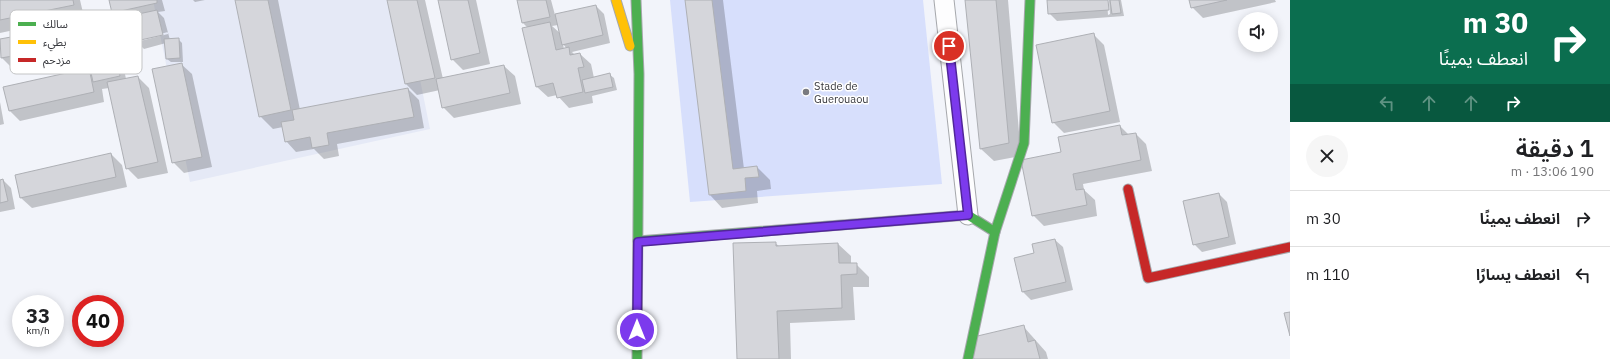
<!DOCTYPE html>
<html lang="ar">
<meta charset="utf-8">
<style>
body{margin:0;font-family:"IBM Plex Sans","Noto Sans Arabic",sans-serif;background:#f6f6f6;color:#202124;direction:rtl;height:100vh;display:flex;flex-direction:column;font-size:15px;white-space:nowrap}
*{box-sizing:border-box;margin:0}
p{font-size:13px;color:#757577}
.icon{flex:none;width:22px;height:22px;fill:none;stroke:currentColor;stroke-width:2;stroke-linecap:round;stroke-linejoin:round}
.map{position:relative;flex:1;overflow:hidden;direction:ltr}
.details{display:flex;flex-direction:column;background:#fff;width:320px}
.details>*{flex:none}
.top-card{background:#0b6e4f;color:#fff;overflow:hidden}
.buttons{position:absolute;left:1238px;top:12px;display:grid;gap:8px}
.buttons a{display:grid;place-items:center;width:40px;height:40px;border-radius:50%;background:#fff;box-shadow:0 2px 10px #0003;font-size:20px}
.speed{position:absolute;left:12px;top:295px;display:flex;gap:8px;font-size:20px;font-weight:700;text-align:center}
.speed>*{display:grid;place-content:center;width:52px;height:52px;border-radius:50%;background:#fff;box-shadow:0 2px 10px #0003;line-height:1}
.speed small{font-size:10px;font-weight:400}
.speed .limit{border:6px solid #d22;background:#fff;color:#111}
.pin{position:absolute;display:grid;place-items:center;width:34px;height:34px;color:#fff;margin:-17px;border:2px solid #fff;border-radius:50%;box-shadow:0 1px 4px #0007}
.me{position:absolute;width:44px;margin:-22px;rotate:0deg;stroke-linejoin:round;filter:drop-shadow(0 0 3px #0008)}
.turn{display:flex;align-items:center;gap:14px;height:84px;padding:0 16px;font-size:18px}
.turn .icon{width:52px;height:52px;stroke-width:2.5}
.turn b{display:block;font-size:28px;line-height:34px}
.lanes{display:flex;align-items:center;height:38px;padding:0 16px;background:#0003;justify-content:center;gap:20px;direction:ltr}
.lanes .off{opacity:.35}
.round{display:grid;place-items:center;flex:none;width:42px;height:42px;border-radius:21px;background:#f6f6f6}
.overview{display:flex;align-items:center;justify-content:space-between;height:68px;padding:0 16px}
h1{font-size:24px;font-weight:600;line-height:30px}
ul{padding:0;list-style:none}
li{display:flex;align-items:center;gap:12px;height:56px;padding:0 16px;border-top:1px solid #e0e0e0}
li div{flex:1}
li b{display:block;font-size:15px}
li em{font-style:normal}
main{display:flex;flex:1;min-height:0}
.map>svg:first-child{display:block}
</style>
<main>
<section class="details">
<div class="top-card">
<div class="turn"><svg class="icon" aria-label="right" viewBox="0 0 24 24"><path d="M7 20v-9h11M14 6l5 5-5 5"/></svg><div><b>30 m</b>انعطف يمينًا</div></div>
<div class="lanes"><svg class="icon off" aria-label="left" viewBox="0 0 24 24"><path d="M17 20v-9H6M10 6l-5 5 5 5"/></svg><svg class="icon off" aria-label="ahead" viewBox="0 0 24 24"><path d="M12 20V5M6 11l6-6 6 6"/></svg><svg class="icon off" aria-label="ahead" viewBox="0 0 24 24"><path d="M12 20V5M6 11l6-6 6 6"/></svg><svg class="icon" aria-label="right" viewBox="0 0 24 24"><path d="M7 20v-9h11M14 6l5 5-5 5"/></svg></div>
</div>
<div class="overview"><div><h1>1 دقيقة</h1><p>190 m · 13:06</p></div><a class="round"><svg class="icon" aria-label="close" viewBox="0 0 24 24"><path d="M6 6l12 12M18 6L6 18"/></svg></a></div>
<ul>
<li><svg class="icon" aria-label="right" viewBox="0 0 24 24"><path d="M7 20v-9h11M14 6l5 5-5 5"/></svg><div><b>انعطف يمينًا</b></div><em>30 m</em></li>
<li><svg class="icon" aria-label="left" viewBox="0 0 24 24"><path d="M17 20v-9H6M10 6l-5 5 5 5"/></svg><div><b>انعطف يسارًا</b></div><em>110 m</em></li>
</ul>
</section>
<div class="map">
<svg width="1290" height="359" viewBox="0 0 1290 359">
<rect width="100%" height="100%" fill="#f2f4fa"/>
<polygon fill="#e5e9f6" points="153,0 404,0 430,129 190,182"/>
<polygon fill="#d7dffc" points="670,0 923,0 942,184 690,202"/>
<g fill="#0003" fill-rule="evenodd">
<polygon points="0,0 80,0 84,17 106,13 114,20 126,79 138,77 149,88 168,173 138,179 127,168 109,88 102,89 104,102 20,121 9,110 89,69 92,72 80,16 0,33"/>
<path d="M 110,0 L 162,0 L 165,11 L 158,12 L 164,18 L 170,40 L 178,39 L 182,43 L 183,62 L 171,62 L 167,59 L 166,43 L 144,49 L 136,41 L 131,18 L 121,20 L 113,12 ZM 168,32 L 168,34 L 140,41 L 140,39 Z"/>
<polygon points="193,0 205,0 195,2"/>
<polygon points="236,0 278,0 300,110 408,89 419,100 424,128 337,144 339,156 324,159 314,149 296,152 286,141 283,127 273,129 260,116"/>
<polygon points="388,0 425,0 443,79 504,66 515,76 521,104 454,118 443,107 440,90 417,95 406,84"/>
<polygon points="439,0 476,0 490,64 463,70 452,59"/>
<path d="M 518,0 L 551,0 L 555,15 L 596,6 L 604,14 L 610,43 L 572,52 L 575,55 L 580,54 L 591,64 L 594,78 L 610,75 L 614,78 L 617,90 L 592,96 L 593,103 L 569,108 L 557,95 L 548,97 L 537,87 L 528,28 L 523,23 ZM 558,25 L 561,34 L 552,26 ZM 563,44 L 567,49 L 564,50 Z"/>
<polygon points="686,0 723,0 744,169 757,167 770,180 771,189 757,191 758,203 722,208 710,195"/>
<polygon points="966,0 1008,0 1021,156 994,161 981,149"/>
<polygon points="1048,0 1107,0 1108,15 1110,14 1109,0 1121,0 1124,16 1057,21 1049,13"/>
<polygon points="1191,0 1275,0 1276,2 1203,18 1192,7"/>
<polygon points="44,32 52,40 55,58 10,66 2,58 0,40"/>
<polygon points="1093,34 1104,45 1120,122 1064,133 1053,122"/>
<polygon points="181,64 192,74 212,167 184,173 173,162"/>
<polygon points="0,102 4,124 0,125"/>
<polygon points="1120,126 1129,135 1136,134 1146,144 1152,171 1083,184 1084,190 1095,200 1097,216 1044,226 1033,215 1062,153"/>
<polygon points="111,154 122,165 127,187 32,208 21,198"/>
<polygon points="3,180 11,188 15,209 0,212 0,181"/>
<polygon points="1219,194 1227,202 1236,244 1202,252 1194,244"/>
<polygon points="1055,240 1063,247 1073,290 1031,300 1023,292 1035,254"/>
<polygon points="775,243 779,246 838,244 851,256 851,264 856,264 869,277 869,287 853,287 855,320 790,323 791,359 738,359"/>
<polygon points="1023,326 1046,352 1048,359 975,359"/>
</g>
<g fill="#d5d6db" stroke="#aeb0b5">
<polygon points="0,0 73,0 74,5 0,20"/>
<polygon points="109,0 157,0 157,3 112,13"/>
<polygon points="235,0 268,0 291,110 259,117"/>
<polygon points="387,0 417,0 435,78 405,84"/>
<polygon points="438,0 468,0 480,53 451,60"/>
<polygon points="517,0 546,0 550,17 522,23"/>
<polygon points="685,0 712,0 733,169 757,166 759,177 745,178 746,191 709,195"/>
<polygon points="965,0 996,0 1009,143 980,149"/>
<polygon points="1047,0 1108,0 1109,10 1048,14"/>
<polygon points="1110,0 1119,0 1121,13 1112,14"/>
<polygon points="1189,0 1227,0 1191,8"/>
<polygon points="596,5 603,35 562,45 555,14"/>
<polygon points="157,10 163,35 136,41 129,16"/>
<polygon points="106,11 120,76 93,82 79,17"/>
<polygon points="550,22 556,50 569,47 570,55 580,53 584,67 578,68 583,92 557,98 553,83 536,87 522,28"/>
<polygon points="44,31 48,50 1,58 0,39"/>
<polygon points="1094,33 1110,111 1052,123 1036,45"/>
<polygon points="179,38 180,58 166,59 164,39"/>
<polygon points="182,63 202,157 172,163 152,69"/>
<polygon points="504,65 510,93 442,108 436,79"/>
<polygon points="89,68 94,92 9,111 3,87"/>
<polygon points="610,73 613,87 585,93 582,80"/>
<polygon points="138,76 158,162 126,169 107,82"/>
<polygon points="408,88 414,117 327,133 329,145 312,148 310,137 285,142 281,122 294,120 292,110"/>
<polygon points="1120,125 1122,135 1136,133 1141,160 1073,174 1076,190 1084,189 1087,205 1032,216 1021,160 1061,152 1058,137"/>
<polygon points="111,153 116,177 20,198 15,175"/>
<polygon points="3,179 8,201 0,203 0,180"/>
<polygon points="1219,193 1229,237 1193,245 1183,201"/>
<polygon points="1055,239 1066,282 1022,292 1014,258 1034,253 1032,244"/>
<polygon points="776,242 776,246 838,243 839,263 857,263 857,274 841,275 842,308 777,311 779,359 737,359 733,243"/>
<polygon points="1290,312 1290,336 1284,313"/>
<polygon points="1024,325 1028,342 1035,340 1040,359 974,359 969,338"/>
</g>
<g fill="none" stroke-linecap="round" stroke-linejoin="round">
<g stroke="#a6a8ac" stroke-width="21">
<polyline id="street" points="944,0 968,215"/>
</g>
<g stroke="#a6a8ac" stroke-width="11">
<g id="fast">
<polyline points="636,0 639,74 637,359"/>
<polyline points="638,241 968,215 995,232"/>
<polyline points="968,359 995,232 1024,143 1030,0"/>
</g>
</g>
<g stroke="#a6a8ac" stroke-width="11">
<polyline id="slow" points="616,0 630,46"/>
</g>
<g stroke="#a6a8ac" stroke-width="11">
<polyline id="jam" points="1128,189 1148,278 1290,247"/>
</g>
<use href="#street" stroke="#fdfdfe" stroke-width="19"/>
<use href="#fast" stroke="#4caf50" stroke-width="9"/>
<use href="#slow" stroke="#ffc107" stroke-width="9"/>
<use href="#jam" stroke="#c62828" stroke-width="9"/>
</g>
<g fill="none" stroke-linecap="round" stroke-linejoin="round">
<g stroke="#51269a" stroke-width="10">
<polyline id="route" points="637,330 638,242 968,215 949,46"/>
</g>
<use href="#route" stroke="#7c3aed" stroke-width="7"/>
</g>
<circle fill="#797a80" stroke="#fff" stroke-width="1.5" cx="806" cy="92" r="4"/>
<g text-anchor="middle" stroke-width="3" stroke-linejoin="round" paint-order="stroke">
<g font-size="11" fill="#38393e" stroke="#fff" text-anchor="start">
<text x="814" y="90">Stade de<tspan x="814" dy="13">Guerouaou</tspan></text>
</g>
</g>
<rect x="10" y="10" width="132" height="64" rx="6" fill="#fff" stroke="#c3c4c5" stroke-width="1"/>
<rect x="18" y="22" width="18" height="4" fill="#4caf50"/>
<rect x="18" y="40" width="18" height="4" fill="#ffc107"/>
<rect x="18" y="58" width="18" height="4" fill="#c62828"/>
<g font-size="11" fill="#38393e">
<text x="43" y="28">سالك</text>
<text x="43" y="46">بطيء</text>
<text x="43" y="64">مزدحم</text>
</g>
</svg>
<div class="buttons">
<a><svg class="icon" aria-label="sound" viewBox="0 0 24 24"><path d="M4 9h4l5-4v14l-5-4H4zM17 9q2 3 0 6"/></svg></a>
</div>
<div class="speed"><div>33<small>km/h</small></div><div class="limit">40</div></div>
<div class="pin" style="left:949px;top:46px;background:#d93025"><svg class="icon" aria-label="arrive" viewBox="0 0 24 24"><path d="M6 21V4h12l-3 4 3 4H6"/></svg></div>
<svg class="me" style="left:637px;top:330px" viewBox="-20 -20 40 40"><circle r="17" fill="#7c3aed" stroke="#fff" stroke-width="3"/><path d="M0-11L8 9 0 5-8 9z" fill="#fff"/></svg>
</div>
</main>
